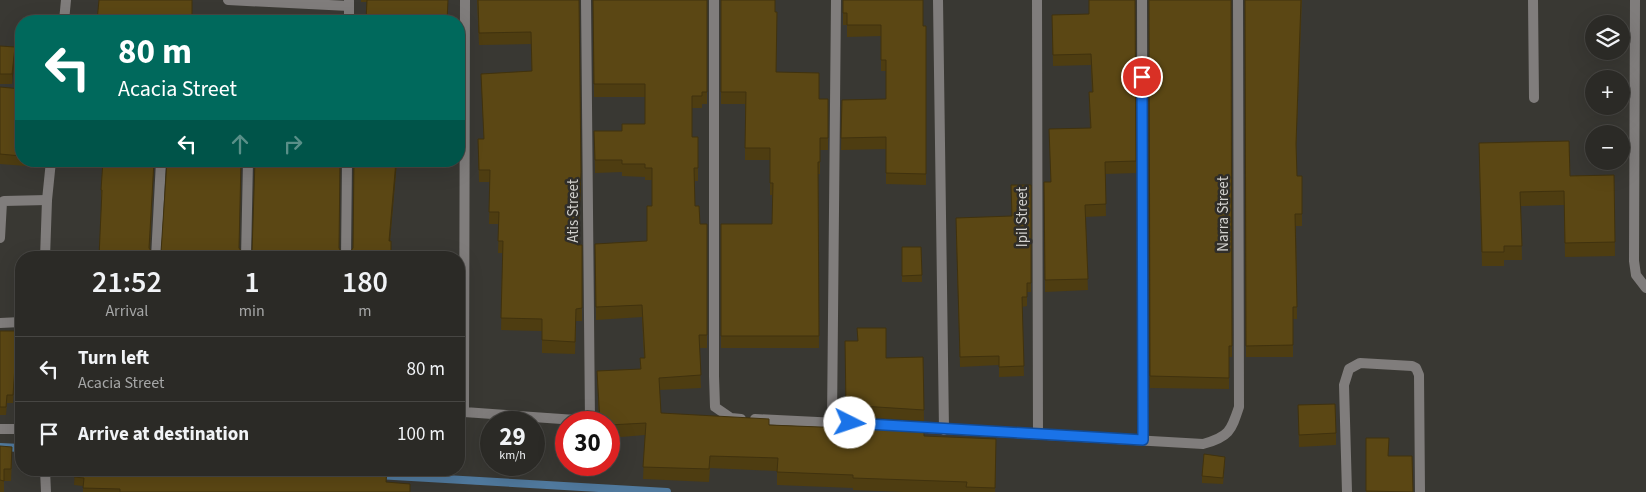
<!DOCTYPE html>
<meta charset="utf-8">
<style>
body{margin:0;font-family:"Source Sans 3",sans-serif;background:#33322e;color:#f1f3f6;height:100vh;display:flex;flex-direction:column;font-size:19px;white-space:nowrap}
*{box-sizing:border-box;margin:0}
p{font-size:16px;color:#a6a7a7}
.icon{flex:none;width:28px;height:28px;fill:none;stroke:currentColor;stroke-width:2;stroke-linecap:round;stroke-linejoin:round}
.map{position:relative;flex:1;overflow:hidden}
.details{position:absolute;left:15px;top:251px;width:450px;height:225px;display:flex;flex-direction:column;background:#2b2a26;border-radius:20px;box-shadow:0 5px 20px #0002,0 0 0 1px #474643}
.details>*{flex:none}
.hud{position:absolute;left:15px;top:15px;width:450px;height:152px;border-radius:20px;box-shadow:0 5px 20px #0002,0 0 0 1px #474643;background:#00695c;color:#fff;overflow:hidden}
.tools{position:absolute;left:1585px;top:15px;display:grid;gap:10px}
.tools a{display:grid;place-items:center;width:45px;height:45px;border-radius:50%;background:#2b2a26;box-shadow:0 5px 20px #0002,0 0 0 1px #474643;font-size:25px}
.speed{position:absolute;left:480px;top:411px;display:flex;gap:10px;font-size:25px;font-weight:700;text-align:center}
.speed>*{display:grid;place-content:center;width:65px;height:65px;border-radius:50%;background:#2b2a26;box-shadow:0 5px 20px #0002,0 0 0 1px #474643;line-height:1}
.speed small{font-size:12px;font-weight:400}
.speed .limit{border:8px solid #d22;background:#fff;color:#111}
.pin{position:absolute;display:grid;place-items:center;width:42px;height:42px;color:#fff;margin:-21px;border:2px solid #fff;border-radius:50%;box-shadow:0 1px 5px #0007}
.me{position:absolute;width:55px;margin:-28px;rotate:94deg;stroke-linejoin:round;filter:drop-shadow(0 0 4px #0008)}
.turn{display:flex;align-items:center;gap:18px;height:105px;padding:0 20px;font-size:22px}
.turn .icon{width:65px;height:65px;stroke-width:2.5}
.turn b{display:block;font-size:35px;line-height:42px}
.lanes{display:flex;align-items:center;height:48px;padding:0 20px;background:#0003;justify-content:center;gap:25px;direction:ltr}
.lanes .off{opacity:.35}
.eta{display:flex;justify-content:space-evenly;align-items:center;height:85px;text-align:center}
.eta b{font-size:30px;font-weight:600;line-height:35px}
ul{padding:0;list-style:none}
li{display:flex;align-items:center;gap:15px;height:65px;padding:0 20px;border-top:1px solid #474643}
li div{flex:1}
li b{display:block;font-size:19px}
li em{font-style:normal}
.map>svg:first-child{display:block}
</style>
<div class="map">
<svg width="1646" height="492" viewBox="0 0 1646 492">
<rect width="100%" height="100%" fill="#393833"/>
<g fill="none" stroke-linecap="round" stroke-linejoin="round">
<g stroke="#50799d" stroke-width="8">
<polyline points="0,447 21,448"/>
<polyline points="377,475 667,492"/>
</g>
<polyline stroke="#807d7c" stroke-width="10" points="1533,0 1534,98"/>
<g stroke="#807d7c" stroke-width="10">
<polyline points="228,0 349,6"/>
<polyline points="465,0 464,412 590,421 586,0"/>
<polyline points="714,0 714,376 715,407 731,418 741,419"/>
<polyline points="938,0 944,430"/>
<polyline points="1037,0 1038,435"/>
<polyline points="1142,0 1143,441"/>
<polyline points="1635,0 1634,261 1636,275 1646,288"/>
<polyline points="64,21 66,0"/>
<polyline points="349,21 349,1"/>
<polyline points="0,238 2,202 4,201 47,200"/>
<polyline points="45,258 47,200 51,161"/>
<polyline points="156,258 161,161"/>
<polyline points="246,258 248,161"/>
<polyline points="346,258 347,161"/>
<polyline points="0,323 21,322"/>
<polyline points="755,419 858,424"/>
<polyline points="832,422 836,0"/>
<path d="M 910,427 L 1203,444 C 1229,437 1231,431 1239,407 L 1238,0"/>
<polyline points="0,429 21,429"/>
<polyline points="45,470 46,492"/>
<polyline points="1347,492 1344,385 1349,369 1360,363 1412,366 1416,368 1419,375 1420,492"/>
</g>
</g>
<g fill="#4e3d11">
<polygon points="361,0 448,0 447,21 367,2 361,2"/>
<polygon points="477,0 579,0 581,185 578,245 582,308 582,321 576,321 575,354 542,353 542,331 501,330 503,253 498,253 499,224 489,224 490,182 479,182 478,139 484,139 481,74 532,71 531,44 479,45"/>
<polygon points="593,0 707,0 707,104 702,104 702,108 692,108 692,137 698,137 698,181 695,181 695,206 700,224 707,224 707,348 699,348 701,388 659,390 661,413 769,425 924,436 996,452 995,492 903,492 853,490 853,488 777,485 777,471 710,468 709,482 643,479 645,435 609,438 609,422 599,422 597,371 640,369 640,358 644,358 642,317 596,320 595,244 647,241 652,206 652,180 645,180 645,177 622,176 622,172 595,173 594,131 622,131 645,124 645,97 594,97"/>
<polygon points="721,0 776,72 819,99 828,99 828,150 820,150 820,174 818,174 819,348 721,348 721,224 772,224 772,195 770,195 770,160 745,160 745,104 721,104"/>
<polygon points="843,0 923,26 926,26 926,185 886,184 886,149 841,150 842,100 886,99 886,71 881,71 881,36 847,37 847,25 843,25"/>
<polygon points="1135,0 1136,173 1105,174 1106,216 1085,217 1088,290 1045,292 1044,182 1050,182 1090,128 1089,92 1092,92 1091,65 1053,66 1052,15 1089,14"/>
<polygon points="1149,0 1231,0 1232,357 1229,357 1229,389 1150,388"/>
<polygon points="1245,0 1302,0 1296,151 1297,176 1302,176 1302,226 1296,226 1297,319 1293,319 1293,357 1246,357"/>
<polygon points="0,46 15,57 12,84 0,84"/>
<polygon points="0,87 21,89 21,161 39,161 39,167 0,164"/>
<polygon points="1479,157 1570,176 1614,175 1615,256 1565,257 1564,205 1521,206 1522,260 1504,260 1504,266 1482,266"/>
<polygon points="103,161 154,161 150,249 153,254 156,255 239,248 243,254 246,255 339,248 342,254 349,254 353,248 397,161 390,241 391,258 99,258 102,200 101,200 101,190"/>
<polygon points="1031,185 1031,292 1027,292 1027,306 1022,307 1024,376 999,377 999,365 960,367 956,228 1011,216"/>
<polygon points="902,247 921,247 922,282 902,282"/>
<polygon points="0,331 21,331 21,374 15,374 13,403 7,403 6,415 0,415"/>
<polygon points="845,341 886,358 923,357 924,421 846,416"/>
<polygon points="1298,405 1336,433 1336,445 1299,447"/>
<polygon points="1366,438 1388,456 1413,492 1366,492"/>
<polygon points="0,446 12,458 11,481 4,481 4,492 0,492"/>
<polygon points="1225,463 1223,484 1202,483 1202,476"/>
<polygon points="75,470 387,482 410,492 83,492 83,486 74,485"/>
</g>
<g fill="#40320e">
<polygon points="15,47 15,57 12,84 12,74"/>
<polygon points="396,161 397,161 389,251 389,241"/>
<polygon points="581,172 581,185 577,257 577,245"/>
</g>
<g fill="#5b4714" stroke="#40320e">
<polygon points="99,0 192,0 192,15 253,18 253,21 97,21"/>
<polygon points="367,0 448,0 447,21 366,21"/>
<polygon points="478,0 579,0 581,172 577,245 582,245 582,308 576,309 575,342 542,340 542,319 501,318 503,241 498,241 499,212 489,212 490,170 479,170 478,139 484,139 481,74 532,71 531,32 479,33"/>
<polygon points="593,0 707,0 707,92 702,92 702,96 692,96 692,137 698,137 698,168 694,168 695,206 699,206 700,224 707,224 707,335 699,335 701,375 659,378 661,413 769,419 769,425 846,428 846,417 924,422 924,436 996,439 995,488 966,487 967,482 853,478 853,475 777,472 778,458 710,456 709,469 643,467 646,423 609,425 609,422 600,422 597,371 641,369 640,358 645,358 642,305 596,307 595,244 647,241 647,206 652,206 652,168 645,168 645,164 622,164 622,160 595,160 594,131 622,131 622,124 645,124 645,84 594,84"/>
<polygon points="721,0 775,0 775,12 777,12 776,72 819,73 819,99 828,99 828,138 820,138 820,162 818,162 819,336 721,336 721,224 772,224 773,183 770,183 770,148 745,148 746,92 721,92"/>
<polygon points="843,0 923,0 923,26 926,26 926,174 886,173 886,137 841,138 842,100 886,99 886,60 881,60 881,25 847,25 847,13 843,13"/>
<polygon points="1089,0 1135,0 1136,161 1105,162 1106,204 1085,205 1088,279 1045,280 1044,182 1051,182 1049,129 1091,128 1089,92 1093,92 1091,54 1053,55 1052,15 1089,14"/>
<polygon points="1149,0 1231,0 1232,346 1229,346 1229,378 1150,376"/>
<polygon points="1245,0 1301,0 1296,144 1297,176 1302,176 1302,214 1295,214 1297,307 1293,307 1293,345 1246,346"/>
<polygon points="298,20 328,21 298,21"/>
<polygon points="0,46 15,47 12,74 0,74"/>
<polygon points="0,87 21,89 21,156 0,154"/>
<polygon points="1569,141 1570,176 1614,175 1615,242 1565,243 1564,191 1520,192 1522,246 1504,246 1504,252 1482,252 1479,143"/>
<polygon points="103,161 154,161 149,248 153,254 156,255 161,252 167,161 241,161 239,248 243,254 246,255 252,252 255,161 340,161 339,248 342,254 349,254 353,248 354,161 396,161 389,241 391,241 391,258 99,257 102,190 101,190"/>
<polygon points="1011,185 1031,185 1031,283 1027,283 1027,297 1022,297 1024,366 999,367 999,356 960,357 956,218 1012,216"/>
<polygon points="902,247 921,247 922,275 902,276"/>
<polygon points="857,328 886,328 886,358 923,357 924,410 846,405 845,341 858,341"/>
<polygon points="0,331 21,331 21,366 15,366 13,395 7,395 6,407 0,407"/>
<polygon points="1335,404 1336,433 1299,435 1298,405"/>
<polygon points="1366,438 1389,438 1388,456 1412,456 1413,492 1366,491"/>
<polygon points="0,446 12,447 11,469 4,469 4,481 0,480"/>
<polygon points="1204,454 1225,457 1223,478 1202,476"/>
<polygon points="75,470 326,470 350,471 350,470 387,470 386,482 410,484 410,492 120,492 120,489 83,488 84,478 74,477"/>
</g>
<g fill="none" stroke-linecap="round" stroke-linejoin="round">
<g stroke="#114b97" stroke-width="12">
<polyline id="route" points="850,423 1143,440 1142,77"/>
</g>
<use href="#route" stroke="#1a73e8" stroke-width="9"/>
</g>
<g text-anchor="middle" stroke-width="5" stroke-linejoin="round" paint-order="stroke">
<g font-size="15" fill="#d2d1ce" stroke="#2f2d29">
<text transform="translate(573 211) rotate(-90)" y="5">Atis Street</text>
<text transform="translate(1223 214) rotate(-90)" y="5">Narra Street</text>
<text transform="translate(1022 217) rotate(-90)" y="5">Ipil Street</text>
</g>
</g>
</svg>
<div class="tools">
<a><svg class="icon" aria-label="layers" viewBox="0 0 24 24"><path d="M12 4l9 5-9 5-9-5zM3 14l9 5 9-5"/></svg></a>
<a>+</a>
<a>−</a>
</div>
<div class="speed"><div>29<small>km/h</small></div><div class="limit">30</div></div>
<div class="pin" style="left:1142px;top:77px;background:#d93025"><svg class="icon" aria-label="arrive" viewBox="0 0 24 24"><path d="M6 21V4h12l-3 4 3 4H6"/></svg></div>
<svg class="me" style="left:850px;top:423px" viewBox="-20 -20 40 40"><circle r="19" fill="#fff"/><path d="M0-13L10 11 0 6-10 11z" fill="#1a73e8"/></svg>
<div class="hud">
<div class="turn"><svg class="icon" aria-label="left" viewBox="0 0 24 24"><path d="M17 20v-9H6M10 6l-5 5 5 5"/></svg><div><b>80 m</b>Acacia Street</div></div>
<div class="lanes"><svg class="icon" aria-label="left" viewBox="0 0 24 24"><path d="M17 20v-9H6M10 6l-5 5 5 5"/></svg><svg class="icon off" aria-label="ahead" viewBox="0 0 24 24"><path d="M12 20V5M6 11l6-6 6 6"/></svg><svg class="icon off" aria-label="right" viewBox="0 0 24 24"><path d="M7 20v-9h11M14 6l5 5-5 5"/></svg></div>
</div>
<section class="details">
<div class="eta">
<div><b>21:52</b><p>Arrival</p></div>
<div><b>1</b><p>min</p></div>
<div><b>180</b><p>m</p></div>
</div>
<ul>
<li><svg class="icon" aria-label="left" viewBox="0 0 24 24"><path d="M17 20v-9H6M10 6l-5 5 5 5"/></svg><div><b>Turn left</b><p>Acacia Street</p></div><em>80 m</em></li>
<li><svg class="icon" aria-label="arrive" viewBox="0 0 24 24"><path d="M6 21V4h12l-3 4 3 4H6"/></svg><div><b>Arrive at destination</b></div><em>100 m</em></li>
</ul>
</section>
</div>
